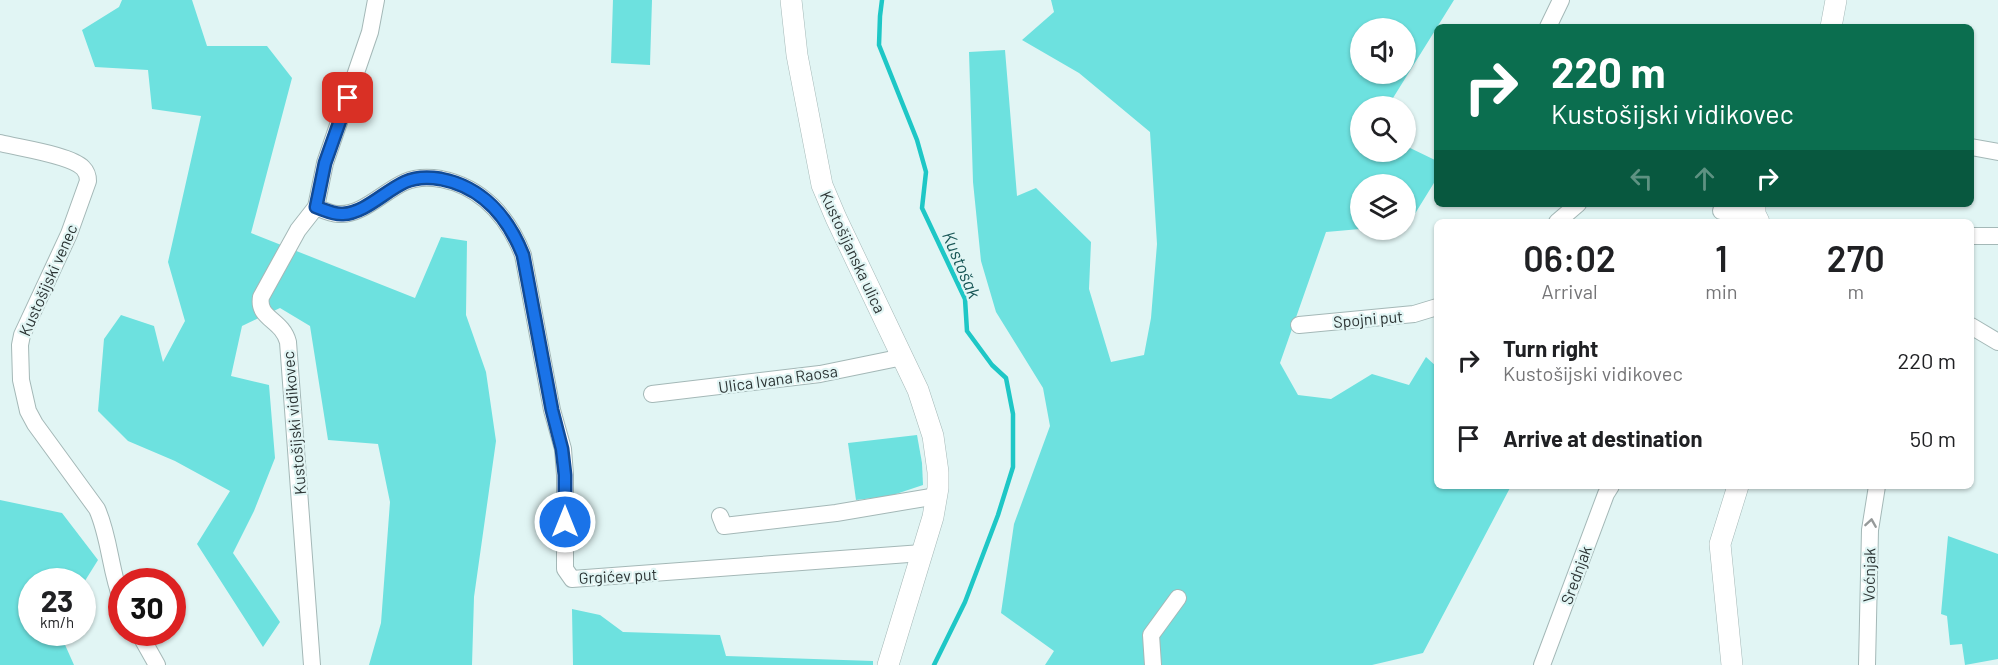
<!DOCTYPE html>
<meta charset="utf-8">
<style>
body{margin:0;font-family:Barlow,sans-serif;background:#f6f6f6;color:#202124;height:100vh;display:flex;flex-direction:column;font-size:22px;white-space:nowrap}
*{box-sizing:border-box;margin:0}
p{font-size:20px;color:#757577}
.icon{flex:none;width:33px;height:33px;fill:none;stroke:currentColor;stroke-width:2;stroke-linecap:round;stroke-linejoin:round}
.map{position:relative;flex:1;overflow:hidden}
.side{position:absolute;left:1434px;top:219px;width:540px;height:270px;display:flex;flex-direction:column;background:#fff;border-radius:9px;box-shadow:0 2px 4px #0004}
.side>*{flex:none}
.top-card{position:absolute;left:1434px;top:24px;width:540px;height:183px;border-radius:9px;box-shadow:0 2px 4px #0004;background:#0b6e4f;color:#fff;overflow:hidden}
.fabs{position:absolute;left:1350px;top:18px;display:grid;gap:12px}
.fabs a{display:grid;place-items:center;width:66px;height:66px;border-radius:50%;background:#fff;box-shadow:0 2px 4px #0004;font-size:30px}
.speed{position:absolute;left:18px;top:568px;display:flex;gap:12px;font-size:30px;font-weight:700;text-align:center}
.speed>*{display:grid;place-content:center;width:78px;height:78px;border-radius:50%;background:#fff;box-shadow:0 2px 4px #0004;line-height:1}
.speed small{font-size:15px;font-weight:400}
.speed .limit{border:9px solid #d22;background:#fff;color:#111}
.pin{position:absolute;display:grid;place-items:center;width:51px;height:51px;color:#fff;margin:-26px;border-radius:12px;box-shadow:0 3px 9px #0006}
.me{position:absolute;width:66px;margin:-33px;rotate:0deg;stroke-linejoin:round;filter:drop-shadow(0 0 4px #0008)}
.turn{display:flex;align-items:center;gap:21px;height:126px;padding:0 18px;font-size:27px}
.turn .icon{width:78px;height:78px;stroke-width:2.5}
.turn b{display:block;font-size:42px;line-height:51px}
.lanes{display:flex;align-items:center;height:57px;padding:0 18px;background:#0003;justify-content:center;gap:30px;direction:ltr}
.lanes .off{opacity:.35}
.eta{display:flex;justify-content:space-evenly;align-items:center;height:102px;text-align:center}
.eta b{font-size:36px;font-weight:600;line-height:42px}
ul{padding:0;list-style:none}
li{display:flex;align-items:center;gap:18px;height:78px;padding:0 18px}
li div{flex:1}
li b{display:block;font-size:22px}
li em{font-style:normal}
.map>svg:first-child{display:block}
</style>
<div class="map">
<svg width="1998" height="665" viewBox="0 0 1998 665">
<rect width="100%" height="100%" fill="#e1f5f4"/>
<g fill="#6de1df" fill-rule="evenodd">
<polygon points="122,0 192,0 207,46 267,46 292,78 251,233 415,298 441,237 467,241 466,315 486,372 496,441 474,597 472,665 369,665 381,623 390,502 378,444 328,440 310,326 280,308 242,326 231,376 269,385 275,458 254,511 233,553 280,622 263,647 197,544 230,491 175,461 128,441 98,411 104,339 121,315 154,326 163,362 185,321 168,262 201,116 152,109 148,70 95,67 82,30 119,7"/>
<polygon points="613,0 652,0 650,65 611,63"/>
<path d="M 1051,0 L 1454,0 L 1388,106 L 1360,106 L 1360,152 L 1406,152 L 1406,146 L 1437,161 L 1437,178 L 1408,225 L 1406,225 L 1406,184 L 1360,184 L 1360,229 L 1326,232 L 1280,363 L 1298,395 L 1331,399 L 1372,374 L 1409,385 L 1426,357 L 1437,367 L 1437,486 L 1511,486 L 1423,653 L 1372,665 L 1045,665 L 1054,651 L 1001,613 L 1014,524 L 1050,426 L 1043,388 L 996,312 L 981,261 L 973,182 L 969,52 L 1005,50 L 1017,196 L 1036,188 L 1091,242 L 1089,289 L 1111,362 L 1144,355 L 1151,318 L 1157,244 L 1150,132 L 1079,73 L 1022,40 L 1054,12 ZM 1360,28 L 1406,28 L 1406,74 L 1360,74 Z"/>
<polygon points="917,435 922,463 923,485 890,496 856,500 848,443"/>
<polygon points="0,500 62,513 98,560 83,584 82,582 32,582 32,633 64,633 62,638 74,665 0,665"/>
<polygon points="1948,536 1998,554 1998,659 1965,665 1962,644 1950,645 1947,616 1941,614"/>
<polygon points="572,609 600,615 623,632 720,635 726,656 873,661 873,665 573,665"/>
</g>
<g fill="none" stroke-linecap="round" stroke-linejoin="round">
<polyline stroke="#1ec7c6" stroke-width="4.5" points="882,0 880,16 879,45 917,140 926,172 922,208 965,299 967,331 992,365 1006,378 1013,414 1013,467 998,515 965,602 934,665"/>
<g stroke="#a4b8b7" stroke-width="18">
<g id="minor">
<polyline points="1548,27 1561,0"/>
<path d="M 0,143 C 19,148 71,155 83,168 C 87,172 88,176 88,181 L 69,234 L 22,335 L 20,345 L 21,380 L 28,411 L 35,424 L 97,509 C 110,538 110,571 122,601"/>
<polyline points="1971,147 1998,152"/>
<path d="M 316,207 C 323,210 331,214 338,214 C 362,216 384,191 405,182 C 416,177 429,177 441,179 C 482,187 508,217 523,255 L 552,410 L 563,449 L 565,475 L 565,569 L 572,579 L 922,553"/>
<polyline points="1721,211 1755,214"/>
<polyline points="1557,222 1578,204"/>
<polyline points="1971,236 1998,236"/>
<polyline points="1299,325 1414,314 1437,307"/>
<polyline points="1971,326 1998,342"/>
<polyline points="652,394 820,374 903,357"/>
<polyline points="720,516 724,526 836,513 937,496"/>
<polyline points="139,633 157,665"/>
<path d="M 312,665 L 288,342 C 282,319 257,319 261,297 L 298,230 L 316,207 L 325,163 L 370,32 L 376,0"/>
<polyline points="1153,665 1151,635 1178,598"/>
<polyline points="1542,665 1606,494 1611,486"/>
<polyline points="1867,665 1870,530 1877,486"/>
</g>
</g>
<g stroke="#a4b8b7" stroke-width="22">
<g id="tertiary">
<polyline points="791,0 797,55 822,185 836,218 918,390 933,436 938,472 938,488 933,517 888,665"/>
<polyline points="1831,27 1836,0"/>
<polyline points="1755,204 1755,214 1759,222"/>
<polyline points="1732,665 1720,544 1738,486"/>
</g>
</g>
<use href="#minor" stroke="#fff" stroke-width="16"/>
<use href="#tertiary" stroke="#fff" stroke-width="21"/>
</g>
<defs><path id="oneway-chevron" d="M-2-3.5L2.5 0L-2 3.5" fill="none" stroke-width="1.6" stroke-linecap="round" stroke-linejoin="round" transform="scale(1.5)"/></defs>
<use stroke="#969a9a" href="#oneway-chevron" transform="translate(1871 523) rotate(-81)"/>
<g fill="none" stroke-linecap="round" stroke-linejoin="round">
<g stroke="#114b97" stroke-width="15">
<path id="route" d="M 348,98 L 325,163 L 316,207 C 325,210 334,215 343,214 C 365,213 385,191 405,182 C 416,177 429,177 441,179 C 482,187 508,217 523,255 L 552,410 L 562,449 L 565,475 L 565,522"/>
</g>
<use href="#route" stroke="#1a73e8" stroke-width="10"/>
</g>
<g text-anchor="middle" stroke-width="4.5" stroke-linejoin="round" paint-order="stroke">
<g font-size="16" fill="#2c3434" stroke="#e1f5f4">
<text transform="translate(853 252) rotate(65)" y="6">Kustošijanska ulica</text>
<text transform="translate(48 280) rotate(-66)" y="6">Kustošijski venec</text>
<text transform="translate(1368 319) rotate(-5)" y="6">Spojni put</text>
<text transform="translate(778 379) rotate(-8)" y="6">Ulica Ivana Raosa</text>
<text transform="translate(294 423) rotate(-95)" y="6">Kustošijski vidikovec</text>
<text transform="translate(1576 575) rotate(-70)" y="6">Srednjak</text>
<text transform="translate(1869 575) rotate(-89)" y="6">Voćnjak</text>
<text transform="translate(618 576) rotate(-3)" y="6">Grgićev put</text>
</g>
<g font-size="18" font-style="italic" fill="#195757" stroke="#e1f5f4">
<text transform="translate(961 265) rotate(67)" y="6">Kustošak</text>
</g>
</g>
</svg>
<div class="fabs">
<a><svg class="icon" aria-label="sound" viewBox="0 0 24 24"><path d="M4 9h4l5-4v14l-5-4H4zM17 9q2 3 0 6"/></svg></a>
<a><svg class="icon" aria-label="search" viewBox="0 0 24 24"><circle cx="10" cy="10" r="6"/><path d="M15 15l6 6"/></svg></a>
<a><svg class="icon" aria-label="layers" viewBox="0 0 24 24"><path d="M12 4l9 5-9 5-9-5zM3 14l9 5 9-5"/></svg></a>
</div>
<div class="speed"><div>23<small>km/h</small></div><div class="limit">30</div></div>
<div class="pin" style="left:348px;top:98px;background:#d93025"><svg class="icon" aria-label="arrive" viewBox="0 0 24 24"><path d="M6 21V4h12l-3 4 3 4H6"/></svg></div>
<svg class="me" style="left:565px;top:522px" viewBox="-20 -20 40 40"><circle r="17" fill="#1a73e8" stroke="#fff" stroke-width="3"/><path d="M0-11L8 9 0 5-8 9z" fill="#fff"/></svg>
<div class="top-card">
<div class="turn"><svg class="icon" aria-label="right" viewBox="0 0 24 24"><path d="M7 20v-9h11M14 6l5 5-5 5"/></svg><div><b>220 m</b>Kustošijski vidikovec</div></div>
<div class="lanes"><svg class="icon off" aria-label="left" viewBox="0 0 24 24"><path d="M17 20v-9H6M10 6l-5 5 5 5"/></svg><svg class="icon off" aria-label="ahead" viewBox="0 0 24 24"><path d="M12 20V5M6 11l6-6 6 6"/></svg><svg class="icon" aria-label="right" viewBox="0 0 24 24"><path d="M7 20v-9h11M14 6l5 5-5 5"/></svg></div>
</div>
<section class="side">
<div class="eta">
<div><b>06:02</b><p>Arrival</p></div>
<div><b>1</b><p>min</p></div>
<div><b>270</b><p>m</p></div>
</div>
<ul>
<li><svg class="icon" aria-label="right" viewBox="0 0 24 24"><path d="M7 20v-9h11M14 6l5 5-5 5"/></svg><div><b>Turn right</b><p>Kustošijski vidikovec</p></div><em>220 m</em></li>
<li><svg class="icon" aria-label="arrive" viewBox="0 0 24 24"><path d="M6 21V4h12l-3 4 3 4H6"/></svg><div><b>Arrive at destination</b></div><em>50 m</em></li>
</ul>
</section>
</div>
